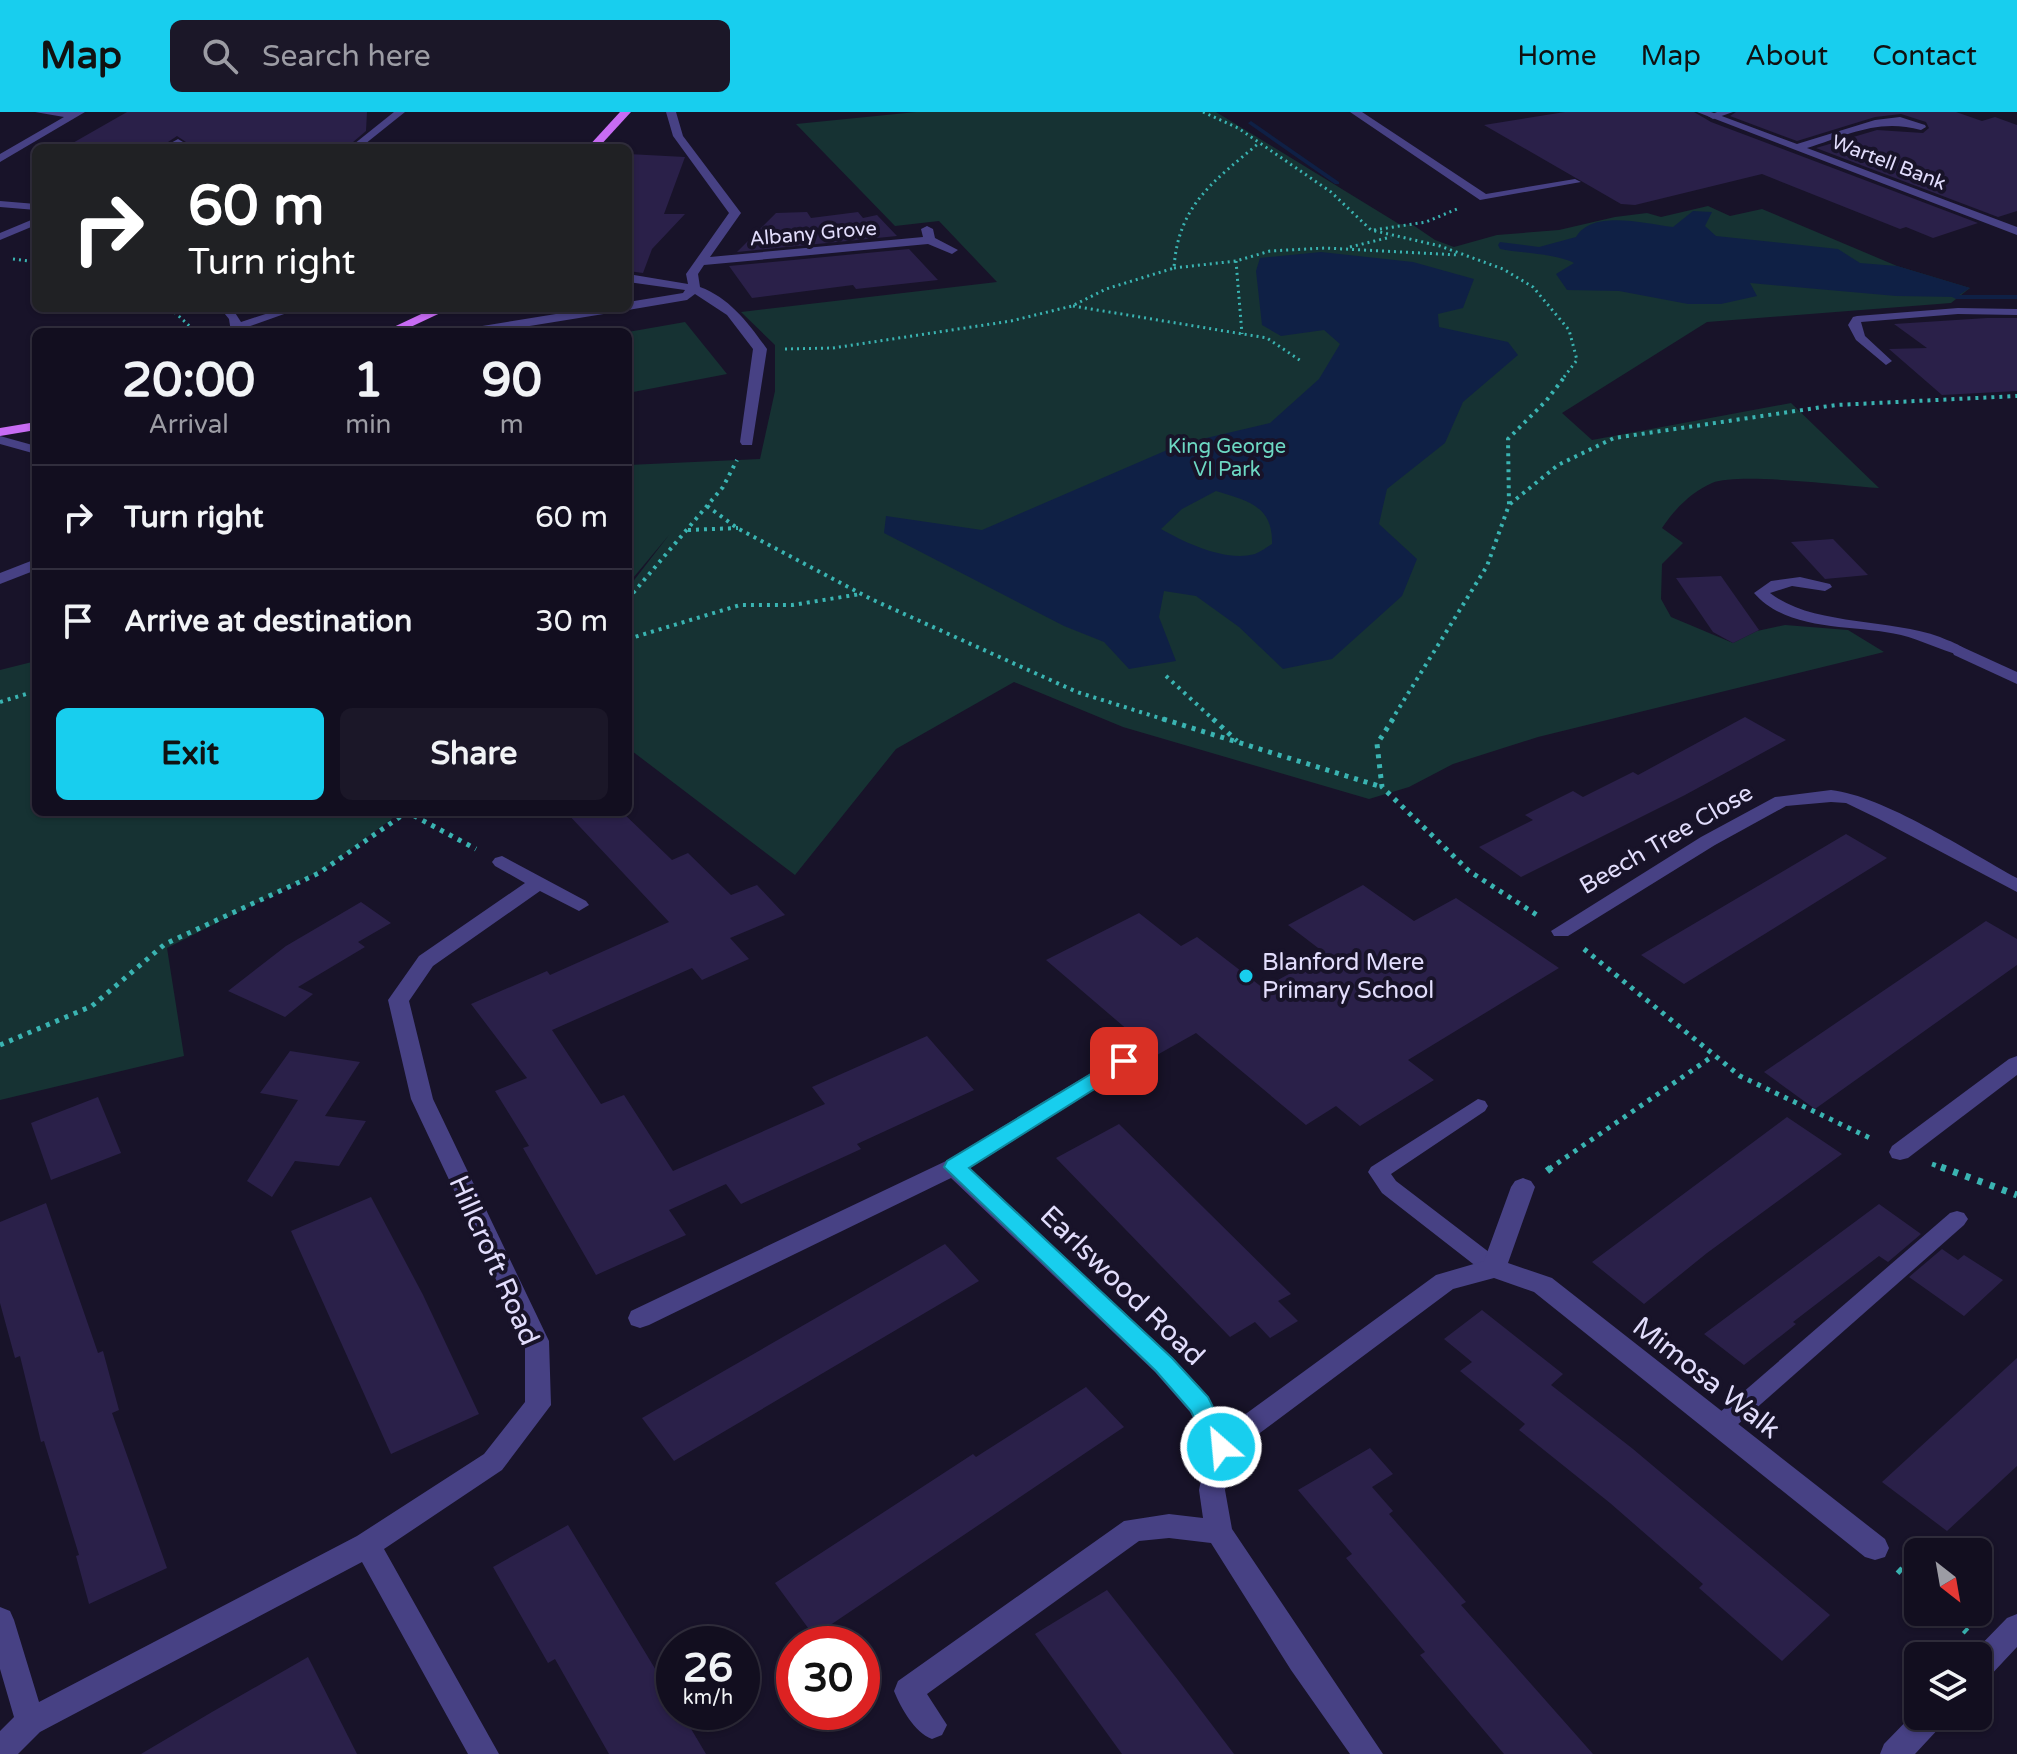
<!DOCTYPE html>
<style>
body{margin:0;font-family:"Varela Round",sans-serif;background:#1b1728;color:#f1f3f6;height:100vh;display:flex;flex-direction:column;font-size:30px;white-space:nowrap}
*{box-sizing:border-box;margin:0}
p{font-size:26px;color:#9c9ca4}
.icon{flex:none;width:44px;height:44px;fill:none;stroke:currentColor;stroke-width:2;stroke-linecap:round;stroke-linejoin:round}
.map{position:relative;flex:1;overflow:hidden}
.side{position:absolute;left:32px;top:216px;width:600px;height:488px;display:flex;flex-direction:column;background:#120e1f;border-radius:12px;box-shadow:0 2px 6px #0004,0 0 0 2px #312e3d}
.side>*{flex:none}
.guide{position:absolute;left:32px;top:32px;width:600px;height:168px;border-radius:12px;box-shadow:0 2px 6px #0004,0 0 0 2px #312e3d;background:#202124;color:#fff;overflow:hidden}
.needle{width:52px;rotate:149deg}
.controls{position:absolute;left:1904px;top:1426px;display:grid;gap:16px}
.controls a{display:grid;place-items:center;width:88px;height:88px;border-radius:12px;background:#120e1f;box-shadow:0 2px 6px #0004,0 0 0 2px #312e3d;font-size:40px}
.speed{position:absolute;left:656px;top:1514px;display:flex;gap:16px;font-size:40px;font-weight:700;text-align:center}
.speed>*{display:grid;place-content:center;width:104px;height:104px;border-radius:50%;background:#120e1f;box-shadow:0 2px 6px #0004,0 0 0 2px #312e3d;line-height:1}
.speed small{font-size:20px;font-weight:400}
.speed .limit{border:12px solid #d22;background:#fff;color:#111}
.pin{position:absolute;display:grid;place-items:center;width:68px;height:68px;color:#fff;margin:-34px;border-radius:16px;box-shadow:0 4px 12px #0006}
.me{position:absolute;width:88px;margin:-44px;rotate:333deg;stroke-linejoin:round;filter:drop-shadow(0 0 6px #0008)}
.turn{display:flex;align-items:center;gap:28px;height:168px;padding:0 24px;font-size:36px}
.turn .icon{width:104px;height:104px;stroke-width:2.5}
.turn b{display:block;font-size:56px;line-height:68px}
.eta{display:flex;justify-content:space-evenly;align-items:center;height:136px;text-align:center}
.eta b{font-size:48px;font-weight:700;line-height:56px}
.cta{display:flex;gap:16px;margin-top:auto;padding:16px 24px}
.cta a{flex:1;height:92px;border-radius:12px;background:#18ceee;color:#111;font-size:32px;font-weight:700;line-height:92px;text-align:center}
.cta a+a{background:#1b1728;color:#f1f3f6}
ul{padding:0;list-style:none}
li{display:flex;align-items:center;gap:24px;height:104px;padding:0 24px;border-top:2px solid #312e3d}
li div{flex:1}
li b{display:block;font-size:30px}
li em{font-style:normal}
header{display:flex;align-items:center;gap:48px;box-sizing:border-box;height:112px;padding:0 40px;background:#18ceee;color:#111}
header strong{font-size:38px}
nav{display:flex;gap:44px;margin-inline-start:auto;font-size:28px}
.search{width:560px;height:72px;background:#1b1728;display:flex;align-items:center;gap:20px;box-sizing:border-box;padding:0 28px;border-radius:12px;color:#9c9ca4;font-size:30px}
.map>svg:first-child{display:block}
</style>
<header>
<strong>Map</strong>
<div class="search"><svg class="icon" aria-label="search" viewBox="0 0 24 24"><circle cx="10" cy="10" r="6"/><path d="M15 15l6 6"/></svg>Search here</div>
<nav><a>Home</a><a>Map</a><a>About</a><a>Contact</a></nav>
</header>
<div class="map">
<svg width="2017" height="1642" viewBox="0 0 2017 1642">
<rect width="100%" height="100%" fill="#181329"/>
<g fill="#163233">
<path d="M 916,0 L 1216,0 L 1399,112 L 1413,113 L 1435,128 L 1454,135 L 1497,123 L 1559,118 L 1615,105 L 1647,101 L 1661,105 L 1708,94 L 1730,104 L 1762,97 L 1897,154 L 1970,176 L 1951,191 L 1707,210 L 1562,301 L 1592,328 L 1791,291 L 1879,376 C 1844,374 1740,360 1712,371 C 1691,380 1674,398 1662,416 L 1683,431 L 1662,452 L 1661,487 L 1671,505 L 1733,531 L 1757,519 L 1785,513 L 1848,518 L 1884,540 L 1538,625 L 1453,652 L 1409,675 L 1369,687 L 1123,615 L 1014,570 L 896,637 L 795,763 L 628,636 L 628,476 L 669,423 L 628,472 L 628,353 L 760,347 L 775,279 L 775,233 L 741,200 L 997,170 L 939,109 L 895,114 L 796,12 Z"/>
<polygon points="685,210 727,262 628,281 628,220"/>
<polygon points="36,549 36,700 401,700 326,756 167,836 184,944 0,988 0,558"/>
</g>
<g fill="#0f2045" fill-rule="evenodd">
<path d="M 1693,99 L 1712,100 L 1705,114 L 1716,124 L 1838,137 L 1860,151 L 1897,154 L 1970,176 L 1956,185 L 1896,184 L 1750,171 L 1757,184 L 1721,192 L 1688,192 L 1619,179 L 1567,178 L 1556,162 L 1574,151 C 1558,142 1520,141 1500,137 L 1498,133 L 1500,130 L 1539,135 L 1576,125 C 1593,97 1645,112 1673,115 Z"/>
<path d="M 1321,140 L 1413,150 L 1474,167 L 1463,196 L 1438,202 L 1439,215 L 1508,230 L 1518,243 L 1463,290 L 1445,331 L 1387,377 L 1379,412 L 1417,447 L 1402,484 L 1332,547 L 1283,557 L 1239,515 L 1196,484 L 1164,479 L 1159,505 L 1176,549 L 1129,557 L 1104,530 L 1064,514 L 884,421 L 886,404 L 982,418 L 1181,332 L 1270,311 L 1319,267 L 1340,232 L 1324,218 L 1281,224 L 1262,213 L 1256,159 L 1260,146 ZM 1216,379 C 1247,389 1273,393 1272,432 C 1267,435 1260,440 1255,442 C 1225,450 1186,431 1161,417 L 1182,397 Z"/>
</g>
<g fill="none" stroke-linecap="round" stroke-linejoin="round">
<g fill="#0f2045" fill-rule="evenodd">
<polygon points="1251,9 1339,70 1339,72 1335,72 1249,12 1248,11"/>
<polygon points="1953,183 2017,183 2017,187 1956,187 1952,185"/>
</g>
</g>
<g fill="#2a2049">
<polygon points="127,0 367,0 366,19 346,36 181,36 186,30 177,24 159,36 64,36"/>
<polygon points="1565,0 1694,0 1711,10 1978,111 1933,126 1906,115 1900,117 1762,62 1635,93 1621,92 1484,13"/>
<polygon points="1736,0 1956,0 1982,9 1995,5 2017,13 2017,99 1998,105 1816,36 1877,18 1923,21 1929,16 1926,10 1901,2 1875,5 1797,29 1730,4"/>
<polygon points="628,42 685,45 664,102 685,102 652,137 643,161 628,159"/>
<polygon points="807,100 811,106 858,100 863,106 877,103 897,124 737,140 776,101"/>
<polygon points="909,137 938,168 856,177 853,173 752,186 729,154"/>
<polygon points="1987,206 2017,206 2017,279 1942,283 1889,237 1927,236 1894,212"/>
<polygon points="1833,427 1868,463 1825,467 1791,430"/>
<polygon points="1721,464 1759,518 1733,531 1713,520 1676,466"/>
<polygon points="1745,605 1786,628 1685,683 1521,765 1479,735 1533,708 1525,703 1573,679 1583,685 1633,660 1638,663"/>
<polygon points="566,700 622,700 672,748 688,741 731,783 757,773 785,803 730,826 749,847 702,868 692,856 552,918 601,992 624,983 673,1059 825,992 812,975 927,924 974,978 857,1032 861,1037 741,1092 726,1072 669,1098 686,1123 596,1163 523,1036 529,1034 495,979 527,966 471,892 547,859 550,863 669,810"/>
<polygon points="1846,722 1887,746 1684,872 1641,843"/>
<polygon points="1363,773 1414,809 1456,786 1559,856 1408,948 1434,968 1360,1014 1336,994 1306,1013 1196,921 1157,943 1046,848 1139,801 1181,834 1197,825 1263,876 1326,842 1288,813"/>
<polygon points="361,790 391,811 358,830 365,835 298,875 313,882 285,905 228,879 286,834"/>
<polygon points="1986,809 2017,827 2017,853 1815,997 1764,960"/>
<polygon points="290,939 360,950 325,1004 366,1009 339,1054 295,1049 272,1085 247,1069 298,988 260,981"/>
<polygon points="98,985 121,1041 51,1068 31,1011"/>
<polygon points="1787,1005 1842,1042 1707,1141 1644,1192 1592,1150"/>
<polygon points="1119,1012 1291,1182 1278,1189 1298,1209 1270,1226 1255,1210 1230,1225 1056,1046"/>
<polygon points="371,1085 423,1183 479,1302 391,1342 291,1119"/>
<polygon points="46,1091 98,1241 103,1239 119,1298 112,1301 167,1456 89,1492 76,1444 79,1443 44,1329 41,1330 20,1244 15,1246 0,1191 0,1110"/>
<polygon points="1879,1092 1921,1122 1888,1150 1879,1144 1793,1210 1796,1212 1744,1253 1704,1222"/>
<polygon points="945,1132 979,1169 674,1349 642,1306"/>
<polygon points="1942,1137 1958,1148 1964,1143 2003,1168 1964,1204 1909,1165"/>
<polygon points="1482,1198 1563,1262 1551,1273 1633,1337 1830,1503 1782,1549 1699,1476 1703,1472 1610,1391 1519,1318 1525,1312 1460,1259 1472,1250 1444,1227"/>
<polygon points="2017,1246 2017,1354 1947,1419 1882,1370"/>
<polygon points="1086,1275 1124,1315 814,1524 775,1471 973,1342 976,1345"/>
<polygon points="1370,1336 1393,1362 1372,1375 1393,1399 1389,1402 1466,1490 1461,1493 1593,1642 1504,1642 1420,1543 1425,1540 1346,1446 1352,1442 1298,1378"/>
<polygon points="568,1413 674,1588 674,1600 681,1600 706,1642 609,1642 555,1547 548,1551 493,1455"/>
<polygon points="1107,1478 1178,1568 1234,1642 1122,1642 1035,1522"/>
<polygon points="308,1545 357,1642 141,1642 212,1600"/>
</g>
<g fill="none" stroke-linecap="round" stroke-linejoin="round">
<g stroke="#3ab4b2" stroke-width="3" stroke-dasharray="2 4" stroke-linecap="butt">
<polyline points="1203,0 1238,16 1331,80 1371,118 1440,134 1503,157 1533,175 1569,218 1577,248 1564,265"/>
<polyline points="1374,118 1426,110 1457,97"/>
<polyline points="1350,135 1391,125"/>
<polyline points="13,147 36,150"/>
<polyline points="1236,149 1242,222"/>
<polyline points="1174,156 1236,149 1270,139 1325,136 1459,143"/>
<polyline points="1073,194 1267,226 1301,249"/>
<polyline points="170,196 196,220"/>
<path d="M 785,237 L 833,236 L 1011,209 L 1072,194 L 1106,177 L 1174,156 C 1178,93 1214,69 1259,31"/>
</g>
<g stroke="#3ab4b2" stroke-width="4" stroke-dasharray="3 5" stroke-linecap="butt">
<polyline points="1510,392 1558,353 1614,326 1836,293 2017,284"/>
<polyline points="707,394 737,416 871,487 1077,580 1169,609"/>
<polyline points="688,418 738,416"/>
<polyline points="628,487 723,375 737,348"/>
<polyline points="628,527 740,493 792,493 861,482"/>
<polyline points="1166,564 1215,609"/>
<polyline points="0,590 36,579"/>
<polyline points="1391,609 1487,454 1509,393 1508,327 1546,289 1566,263"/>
</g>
<g stroke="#3ab4b2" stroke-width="5" stroke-dasharray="4 6" stroke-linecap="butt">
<polyline points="1163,607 1382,675"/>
<polyline points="1213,607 1237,629"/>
<polyline points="1393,607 1377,632 1382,675 1469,759 1540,805"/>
<polyline points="1584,837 1740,964 1874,1028"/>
<polyline points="0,933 92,894 165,832 319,761 407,700 476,737"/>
<polyline points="1932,1052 1947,1057"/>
<polyline points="1549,1057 1713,944"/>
</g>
<g stroke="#3ab4b2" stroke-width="7" stroke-dasharray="5 8" stroke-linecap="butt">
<polyline points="1941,1055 2017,1083"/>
<polyline points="1547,1059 1552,1055"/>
<polyline points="1898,1457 1918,1475"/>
<polyline points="1945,1500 1967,1520"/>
</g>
<g fill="#474184" fill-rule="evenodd">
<polygon points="394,0 405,0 360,36 349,36"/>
<polygon points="1717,0 1733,0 1713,7 1708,4"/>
<path d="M 178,27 L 183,30 C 177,37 170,36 162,36 Z"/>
<polygon points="0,89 36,92 36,98 0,95"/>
<polygon points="36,106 36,113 0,128 0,121"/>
<polygon points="220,196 232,196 241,210 284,196 301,196 242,217 243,220 231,220 229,207"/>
<polygon points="1958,196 2017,197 2017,203 1958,202 1861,210 1865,224 1892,249 1886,253 1856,228 1848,213 1853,205 1857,204"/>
<path d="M 1800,465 L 1830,472 L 1832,475 L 1825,479 L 1792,474 L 1770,481 C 1812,514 1887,506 1940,525 C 1949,529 1960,532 1967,539 L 1960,543 C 1940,538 1921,528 1901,523 C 1854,512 1789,521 1754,481 L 1771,469 Z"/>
<polygon points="1478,987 1485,989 1488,994 1485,999 1391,1062 1396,1069 1502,1150 1505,1156 1502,1162 1494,1164 1486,1162 1382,1081 1368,1060 1371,1055"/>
<polygon points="1957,1099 1964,1101 1968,1107 1964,1113 1728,1321 1720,1324 1712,1321 1708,1314 1712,1307 1950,1101"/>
</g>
<g fill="#474184" fill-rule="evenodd">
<polygon points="35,0 85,0 0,50 0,42 64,5"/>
<path d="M 666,0 L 676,0 L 683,24 L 741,101 L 710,145 L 923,125 L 921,117 L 927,114 L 933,117 L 935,126 L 958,138 L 952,142 L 928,132 L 704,153 L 698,162 L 700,175 C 730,186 749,212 767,237 L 752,333 L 742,333 L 740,330 L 753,237 L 727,203 L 695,182 L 687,188 L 628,198 L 623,196 L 628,196 L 628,190 L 683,181 L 685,178 L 628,170 L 628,162 L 688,172 L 686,162 L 729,101 L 673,24 Z"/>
<polygon points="1350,0 1362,0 1486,82 1575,67 1581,70 1480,88"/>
<path d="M 1697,0 L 1711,0 L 1797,32 L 1875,8 L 1900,5 L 1925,13 L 1926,15 L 1921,18 C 1878,6 1848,23 1807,36 L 2017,115 L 2017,123 Z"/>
<polygon points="593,196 622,196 616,200 493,220 464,220 470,216"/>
<polygon points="0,324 36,334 36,342 0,332"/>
<polygon points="36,447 36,458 0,472 0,461"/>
<polygon points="1960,534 2017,560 2017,572 1954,543 1952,539 1954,535"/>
<path d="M 1831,678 C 1884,684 1967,739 2017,766 L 2017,780 L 1879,707 L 1846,691 L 1831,690 L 1786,694 L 1715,733 L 1568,824 L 1554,824 L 1551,819 L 1701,725 L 1775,685 Z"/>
<polygon points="502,744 586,789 589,793 579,799 540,779 433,854 409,889 433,987 549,1229 551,1293 502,1358 384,1437 499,1642 468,1642 362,1450 40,1620 18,1642 0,1642 0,1619 14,1605 0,1557 0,1495 10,1499 14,1508 39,1590 357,1424 484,1342 525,1290 525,1229 411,987 388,888 419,844 525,771 495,754 492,750 495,746"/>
<path d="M 1124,941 L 1132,944 L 1135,949 L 1132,954 L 970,1056 L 1173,1246 L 1208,1284 L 1225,1317 L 1436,1163 L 1484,1149 L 1511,1075 L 1515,1069 L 1523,1066 L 1531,1069 L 1535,1075 L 1508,1151 L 1552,1166 L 1885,1427 L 1889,1436 L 1885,1445 L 1875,1448 L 1865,1445 L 1534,1180 L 1494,1166 L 1453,1177 L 1233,1341 L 1225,1378 L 1232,1417 L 1383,1642 L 1350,1642 L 1291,1558 L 1211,1431 L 1169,1426 L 1139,1429 L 927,1582 L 947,1613 L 942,1623 L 932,1627 C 914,1620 901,1596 894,1579 L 898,1569 L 1124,1409 L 1169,1402 L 1203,1406 L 1199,1378 L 1208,1335 L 1190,1300 L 1155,1260 L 951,1066 L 649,1213 L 640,1216 L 631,1213 L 628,1206 L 631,1199 L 946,1049 Z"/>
<polygon points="2017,944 2017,963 1908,1046 1900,1048 1892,1046 1889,1040 1892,1034 2009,947"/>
<polygon points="2017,1502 2017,1535 1988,1566 1978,1570 1978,1544 1970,1544 2007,1506"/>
<polygon points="1918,1597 1918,1604 1946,1604 1941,1614 1915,1642 1880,1642 1884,1632"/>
</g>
<g fill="#c86cf4" fill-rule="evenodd">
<polygon points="620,0 631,0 598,36 587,36"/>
<polygon points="434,196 451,196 400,220 383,220"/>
<polygon points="36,310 36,318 0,324 0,316"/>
</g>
</g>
<polygon fill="#18ceee" stroke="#10869b" stroke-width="2" points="1124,942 1131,944 1134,949 1131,954 969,1056 1172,1246 1208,1285 1233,1335 1229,1342 1221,1345 1212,1342 1191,1299 1156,1259 944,1055 947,1049"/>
<circle fill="#18ceee" stroke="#181329" stroke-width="3" cx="1246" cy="864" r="8"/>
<g text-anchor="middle" stroke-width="8" stroke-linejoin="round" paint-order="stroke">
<g font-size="20" fill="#e2ddfc" stroke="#181329">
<text transform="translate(1889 50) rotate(21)" y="7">Wartell Bank</text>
<text transform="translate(813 121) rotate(-5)" y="7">Albany Grove</text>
</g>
<g font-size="20" fill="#6dd8c3" stroke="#181329">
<text x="1227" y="341">King George<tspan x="1227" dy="23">VI Park</tspan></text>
</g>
<g font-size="24" fill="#e2ddfc" stroke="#181329">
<text transform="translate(1666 727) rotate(-30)" y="8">Beech Tree Close</text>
</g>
<g font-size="24" fill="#e2ddfc" stroke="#181329" text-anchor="start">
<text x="1262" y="858">Blanford Mere<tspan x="1262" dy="28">Primary School</tspan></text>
</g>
<g font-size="28" fill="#e2ddfc" stroke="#181329">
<text transform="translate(495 1148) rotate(66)" y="10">Hillcroft Road</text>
<text transform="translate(1123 1173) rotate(44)" y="10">Earlswood Road</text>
<text transform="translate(1707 1265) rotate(38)" y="10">Mimosa Walk</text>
</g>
</g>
</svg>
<div class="controls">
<a><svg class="needle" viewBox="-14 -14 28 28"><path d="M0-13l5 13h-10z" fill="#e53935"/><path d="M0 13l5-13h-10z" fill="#9c9ca4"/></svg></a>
<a><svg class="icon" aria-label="layers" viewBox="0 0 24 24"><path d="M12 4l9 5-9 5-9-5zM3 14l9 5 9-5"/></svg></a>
</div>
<div class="speed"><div>26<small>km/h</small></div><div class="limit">30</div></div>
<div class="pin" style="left:1124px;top:949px;background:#d93025"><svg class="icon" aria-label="arrive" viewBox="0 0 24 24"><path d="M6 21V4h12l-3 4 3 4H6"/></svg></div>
<svg class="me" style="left:1221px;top:1335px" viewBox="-20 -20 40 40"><circle r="17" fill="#18ceee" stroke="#fff" stroke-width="3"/><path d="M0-11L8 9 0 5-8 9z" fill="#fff"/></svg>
<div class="guide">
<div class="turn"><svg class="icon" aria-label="right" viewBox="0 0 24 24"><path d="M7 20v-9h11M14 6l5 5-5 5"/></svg><div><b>60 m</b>Turn right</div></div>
</div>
<section class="side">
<div class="eta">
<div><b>20:00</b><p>Arrival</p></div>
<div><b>1</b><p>min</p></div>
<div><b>90</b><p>m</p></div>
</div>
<ul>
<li><svg class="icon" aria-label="right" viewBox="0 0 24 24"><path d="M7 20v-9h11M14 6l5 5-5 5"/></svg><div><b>Turn right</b></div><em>60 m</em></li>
<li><svg class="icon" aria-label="arrive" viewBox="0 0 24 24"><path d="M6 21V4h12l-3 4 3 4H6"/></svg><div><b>Arrive at destination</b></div><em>30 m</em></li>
</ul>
<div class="cta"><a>Exit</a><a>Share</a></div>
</section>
</div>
